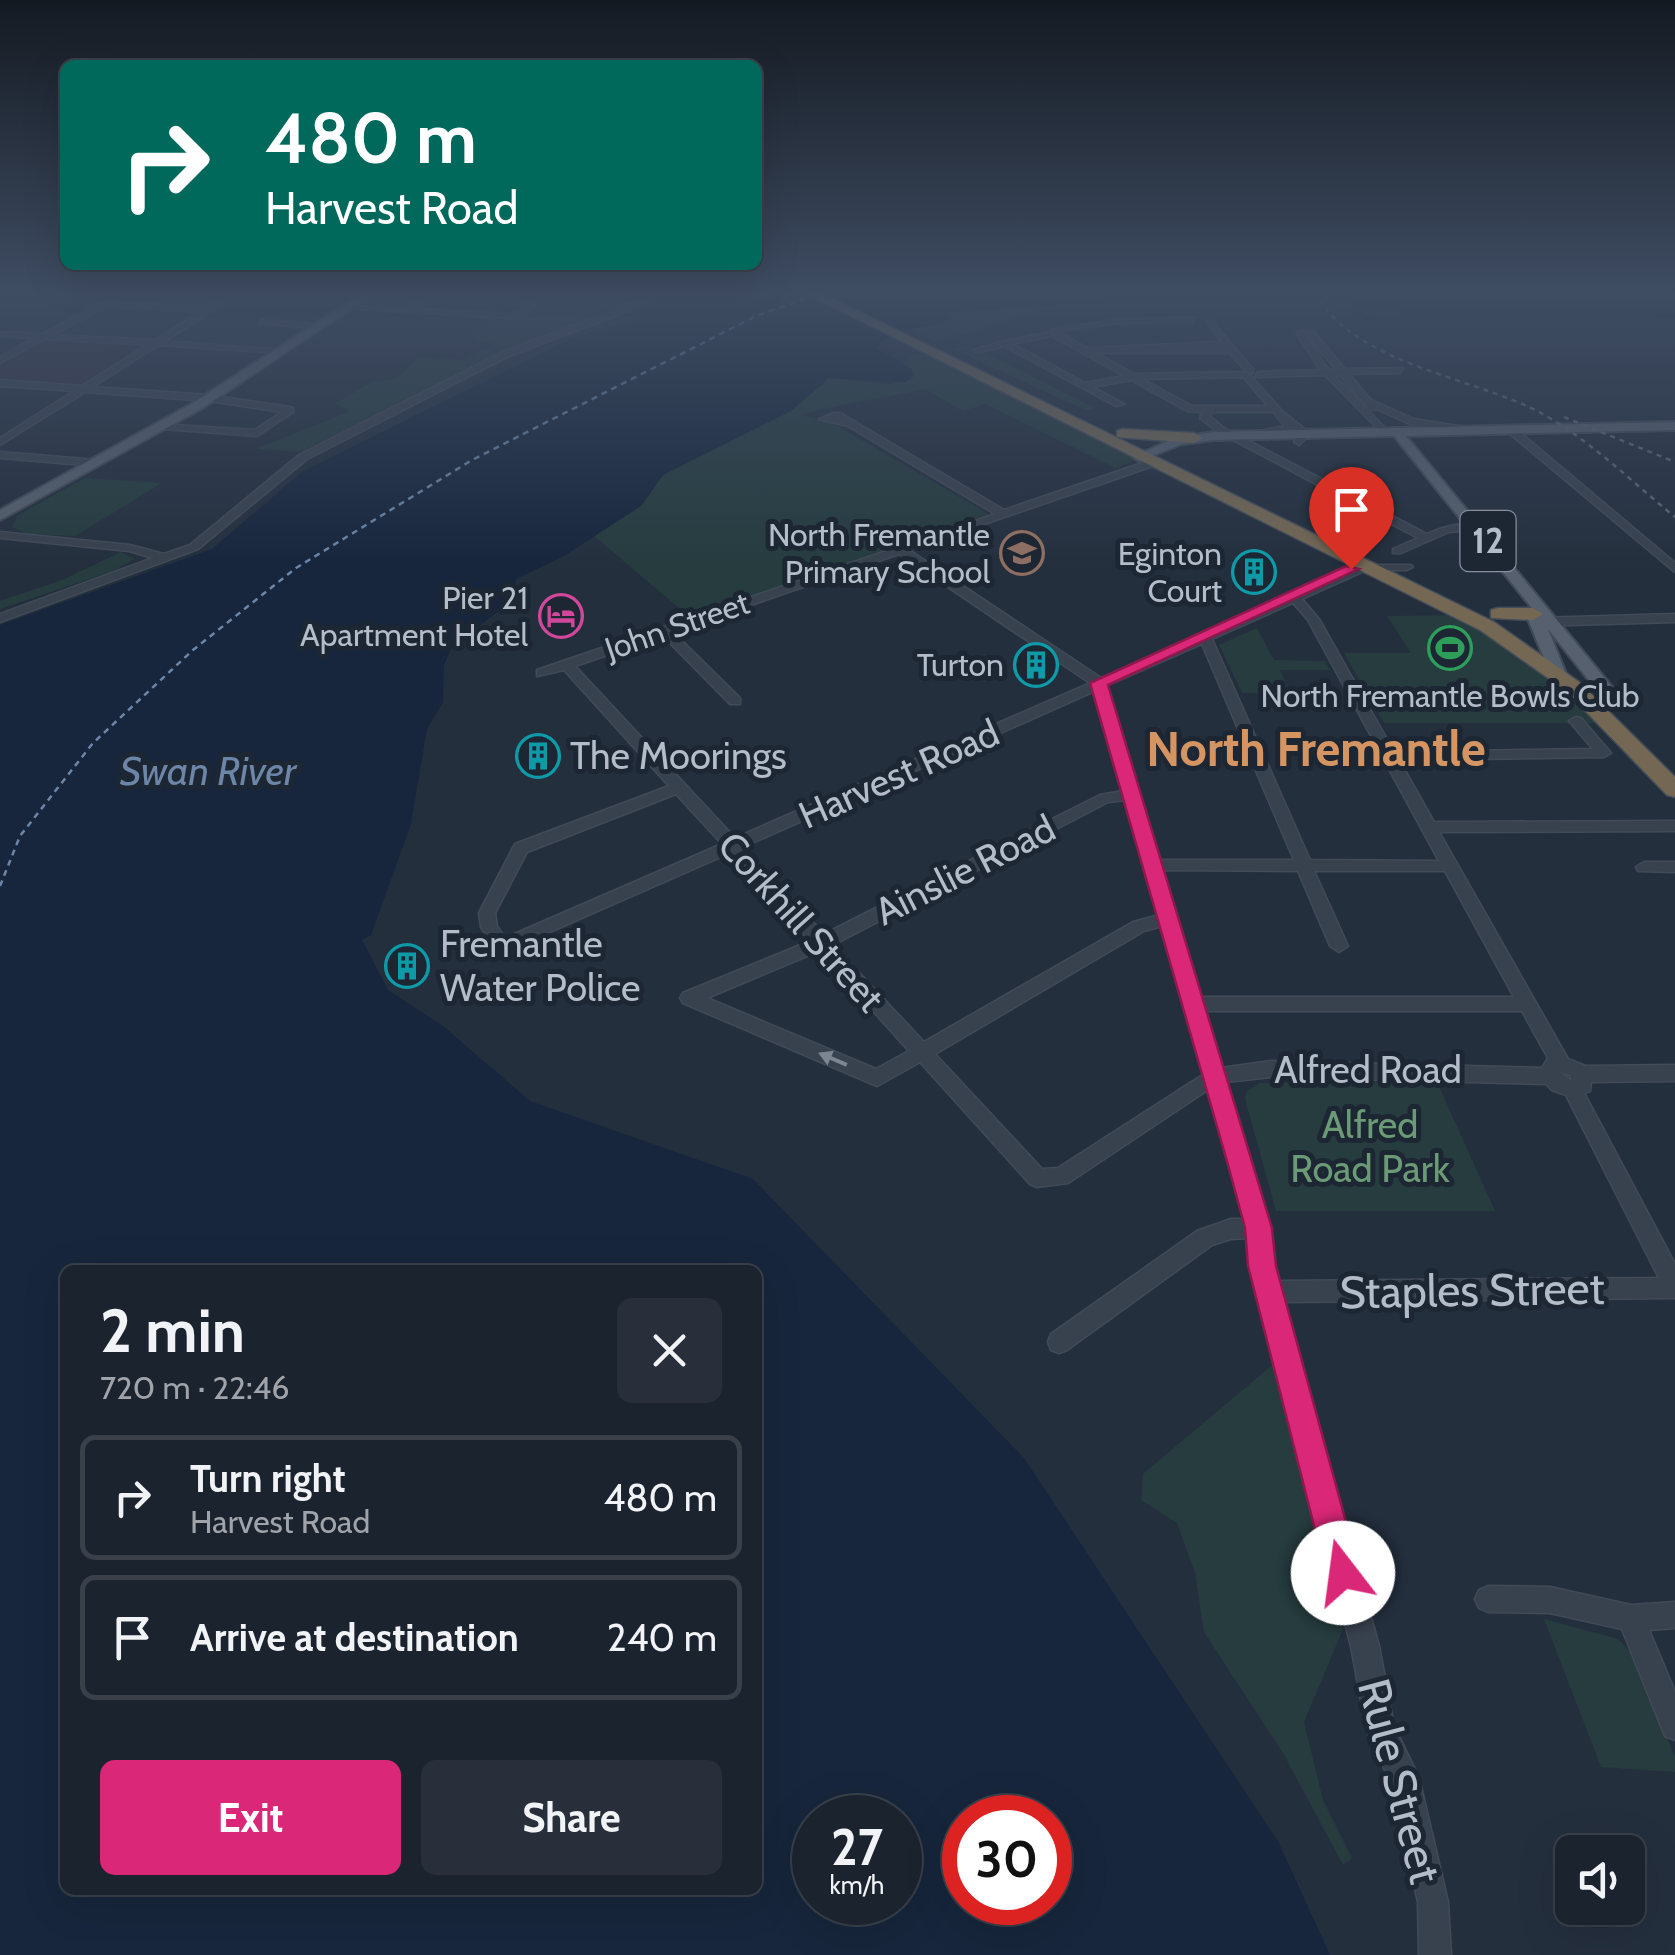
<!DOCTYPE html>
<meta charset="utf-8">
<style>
body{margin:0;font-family:Cabin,sans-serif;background:#282f3a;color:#f1f3f6;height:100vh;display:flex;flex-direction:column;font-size:38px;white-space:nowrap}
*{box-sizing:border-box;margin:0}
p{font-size:32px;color:#a0a4aa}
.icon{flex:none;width:55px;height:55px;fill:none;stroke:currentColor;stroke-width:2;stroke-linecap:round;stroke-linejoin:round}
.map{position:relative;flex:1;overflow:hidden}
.panel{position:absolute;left:60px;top:1265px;width:702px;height:630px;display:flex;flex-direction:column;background:#1b232e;border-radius:15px;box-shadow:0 10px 40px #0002,0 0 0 2px #39404a}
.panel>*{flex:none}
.guide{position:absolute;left:60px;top:60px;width:702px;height:210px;border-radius:15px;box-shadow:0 10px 40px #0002,0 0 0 2px #39404a;background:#00695c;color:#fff;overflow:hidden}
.fabs{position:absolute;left:1555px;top:1835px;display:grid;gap:20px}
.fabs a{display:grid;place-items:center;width:90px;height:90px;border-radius:15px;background:#1b232e;box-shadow:0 10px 40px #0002,0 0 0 2px #39404a;font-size:50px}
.speed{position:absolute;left:792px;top:1795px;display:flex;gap:20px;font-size:50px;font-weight:700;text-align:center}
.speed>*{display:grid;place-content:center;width:130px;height:130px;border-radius:50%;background:#1b232e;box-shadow:0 10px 40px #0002,0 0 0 2px #39404a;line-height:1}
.speed small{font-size:25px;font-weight:400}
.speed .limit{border:15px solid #d22;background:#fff;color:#111}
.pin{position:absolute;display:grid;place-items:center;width:85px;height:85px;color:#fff;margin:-102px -42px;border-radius:50% 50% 50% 0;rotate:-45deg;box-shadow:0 0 10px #0007}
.pin .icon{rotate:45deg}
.me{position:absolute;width:110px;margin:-55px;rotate:345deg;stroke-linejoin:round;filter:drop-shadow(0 0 8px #0008)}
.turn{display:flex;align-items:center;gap:35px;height:210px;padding:0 40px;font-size:45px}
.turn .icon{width:130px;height:130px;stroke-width:2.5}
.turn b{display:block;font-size:70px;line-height:85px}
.round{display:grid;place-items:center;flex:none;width:105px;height:105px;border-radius:15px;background:#282f3a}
.headline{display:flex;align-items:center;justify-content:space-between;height:170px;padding:0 40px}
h1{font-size:60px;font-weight:700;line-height:75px}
.cta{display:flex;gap:20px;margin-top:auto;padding:20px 40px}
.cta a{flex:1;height:115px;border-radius:15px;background:#db2777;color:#fff;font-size:40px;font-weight:700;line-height:115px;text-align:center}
.cta a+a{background:#282f3a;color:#f1f3f6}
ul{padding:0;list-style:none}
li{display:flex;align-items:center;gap:30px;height:125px;margin:0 20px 15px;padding:0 20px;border:5px solid #39404a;border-radius:15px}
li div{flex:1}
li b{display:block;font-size:38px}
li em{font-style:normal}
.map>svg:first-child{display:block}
</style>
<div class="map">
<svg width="1675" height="1955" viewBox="0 0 1675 1955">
<rect width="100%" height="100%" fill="#242f3e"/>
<polygon fill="#32303f" points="48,339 154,345 84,387 0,382 0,365"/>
<g fill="#263c3f">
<polygon points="561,291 643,292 486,362 300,452 256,449 351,411 334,404 372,382 397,378 419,357 462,360 493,345 476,340 469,332 501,317 528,318"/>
<polygon points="1079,301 1084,306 1038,311 936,342 907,328 944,322 946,314 955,312"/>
<polygon points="968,345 1095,408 1087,411 953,349"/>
<path d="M 926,354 L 1137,460 L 1115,468 L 986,404 L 963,411 L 925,389 C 884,398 839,404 801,415 L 834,424 L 989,514 L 691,618 L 594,536 L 641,506 L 663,475 L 791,411 L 829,378 L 891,385 L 912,369 L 900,365 L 913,355 Z"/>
<polygon points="85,478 162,483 75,536 27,534 12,527 18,515"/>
<polygon points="121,552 135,559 113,571 0,609 0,601 60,581"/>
<polygon points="1460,615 1536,667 1597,723 1384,723 1344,653 1411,653 1387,616"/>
<polygon points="1257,628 1274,660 1325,661 1330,670 1280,670 1291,693 1242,693 1219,645"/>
<polygon points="1437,1082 1495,1211 1276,1211 1245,1099 1246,1092 1260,1083"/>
<polygon points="1276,1362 1343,1629 1304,1722 1323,1800 1352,1858 1343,1865 1283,1753 1204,1632 1195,1573 1177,1523 1141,1500 1143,1474"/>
<polygon points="1544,1619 1618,1639 1632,1654 1675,1757 1675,1772 1601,1767"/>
</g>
<g fill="#17263c" fill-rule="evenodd">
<path d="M 667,291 L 1220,291 L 1190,297 L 955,312 L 947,314 L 952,317 C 928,333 897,322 876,348 L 912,369 L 913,377 L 906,382 L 829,378 L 791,411 L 663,475 L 641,506 L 564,556 L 516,579 L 513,600 L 452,647 L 444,665 L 443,702 L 427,729 L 411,824 L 371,935 L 362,940 L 388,990 L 443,1026 L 530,1101 L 753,1179 L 1024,1458 L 1278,1841 L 1330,1955 L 0,1955 L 0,625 L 212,549 L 303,471 L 573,338 L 629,321 ZM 65,1270 L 758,1270 L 758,1890 L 65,1890 ZM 815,1818 L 900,1818 L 900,1902 L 815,1902 ZM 965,1818 L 1050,1818 L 1050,1902 L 965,1902 Z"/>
<polygon points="1343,291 1675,291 1675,318 1404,316 1395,309 1360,308 1372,322 1363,322"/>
</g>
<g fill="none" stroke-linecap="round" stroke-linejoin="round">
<g stroke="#6d86a8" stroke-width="2.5" stroke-dasharray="6 5" stroke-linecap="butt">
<polyline points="824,294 836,291"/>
<polyline points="0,886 20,836 93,743 193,650 296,568 472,460 756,316 811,297"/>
</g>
<g stroke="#414a57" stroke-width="3">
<g id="minor">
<path d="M 123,291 L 133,291 L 114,302 L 206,308 L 232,291 L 242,291 L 165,341 L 284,350 L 280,353 L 158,345 L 93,387 L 209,395 L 290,407 L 293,408 L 293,412 L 257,436 L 162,429 L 157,426 L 159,424 L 255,430 L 282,412 L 209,401 L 85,392 L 0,445 L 0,438 L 74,391 L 0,386 L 0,380 L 82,386 L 147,345 L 45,339 L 0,363 L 0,357 L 34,338 L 0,336 L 0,332 L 43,334 ZM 106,306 L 200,312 L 155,340 L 54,335 Z"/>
<polygon points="432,291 441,291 418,309 509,314 519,312 542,291 551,291 524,316 509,318 340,308 344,306 409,309"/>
<polygon points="650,291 660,291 633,309 507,357 307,459 198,549 0,622 0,614 153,558 129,551 0,538 0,532 130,545 164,554 190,545 299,455 501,353 627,305"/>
<polygon points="1195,318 1192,322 1120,323 1054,332 1050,330 1120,319"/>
<polygon points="262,320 315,324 319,326 315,328 259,324"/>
<path d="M 1206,321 L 1212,321 L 1253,369 L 1253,373 L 1247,373 L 1230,353 L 1096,353 L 1134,374 L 1242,372 L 1250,375 L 1283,412 L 1311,434 L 1299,445 L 1294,442 L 1301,434 L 1294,429 L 1265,434 L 1265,430 L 1285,426 L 1273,412 L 1213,412 L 1209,416 L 1224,428 L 1427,534 C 1444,526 1467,520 1483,527 L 1482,529 L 1449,532 L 1401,553 L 1393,553 L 1393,549 L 1418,538 L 1218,432 L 1200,418 L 1202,412 L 1187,411 L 1131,380 L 1093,387 L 1124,404 L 1116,406 L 1004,346 L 977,353 L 973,350 L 1004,341 L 1051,332 L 1051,336 L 1013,344 L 1085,383 L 1124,376 L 1054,337 L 1054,333 L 1060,333 L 1087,348 L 1221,342 ZM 1243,377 L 1268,406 L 1192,406 L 1142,379 Z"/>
<path d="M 1300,331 L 1313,331 L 1345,369 L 1403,368 L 1400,373 L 1349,374 L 1371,400 L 1414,419 L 1470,428 L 1465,431 L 1412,425 L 1377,409 L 1370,410 L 1340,375 L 1334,375 L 1387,430 L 1389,432 L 1384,435 L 1325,375 L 1255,377 L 1258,372 L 1320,370 L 1296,333 ZM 1306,335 L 1308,335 L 1336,370 L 1330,370 L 1326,366 Z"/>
<path d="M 834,413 L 840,413 L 1004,510 L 1148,461 L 1156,461 L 1156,465 L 909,550 L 1101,678 L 1352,568 L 1353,565 L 1411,565 L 1413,567 L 1407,570 L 1367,570 L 1302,599 L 1319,619 L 1394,752 L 1593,749 L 1569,721 L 1576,717 L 1581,718 L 1611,753 L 1604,757 L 1399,760 L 1434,822 L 1675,821 L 1675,831 L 1439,832 L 1568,1059 L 1585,1066 L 1675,1065 L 1675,1081 L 1591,1082 L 1590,1091 L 1584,1093 L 1675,1264 L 1675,1298 L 1283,1302 L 1379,1646 L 1394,1726 L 1419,1778 L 1448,1902 L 1451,1955 L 1419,1955 L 1418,1902 L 1390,1781 L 1366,1729 L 1351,1646 L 1251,1266 L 1249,1238 L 1231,1239 L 1212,1245 L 1067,1350 L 1059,1353 L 1051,1350 L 1048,1342 L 1051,1334 L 1197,1231 L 1231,1219 L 1246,1219 L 1209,1089 L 1068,1183 L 1037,1187 L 1030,1184 L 920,1062 L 877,1086 L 683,1003 L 680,998 L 683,993 L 810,941 L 730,853 L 502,953 L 496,951 L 481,927 L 479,913 L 515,844 L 669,786 L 564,670 L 537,676 L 537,670 L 995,514 L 848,426 L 819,419 ZM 899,554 L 1090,683 L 735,838 L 575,666 L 663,636 L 730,704 L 740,704 L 740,698 L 673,632 ZM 1293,603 L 1308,620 L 1439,861 L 1310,860 L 1212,639 ZM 1202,644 L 1294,860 L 1159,860 L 1106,686 ZM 1095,691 L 1123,791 L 1100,795 L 824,934 L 743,847 ZM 676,794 L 722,844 L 505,938 L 497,926 L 495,913 L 527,852 ZM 1126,800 L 1159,915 L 1133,922 L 924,1042 L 833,945 L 1108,802 ZM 1162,870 L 1298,871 L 1330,946 L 1339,952 L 1348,946 L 1314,871 L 1445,871 L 1514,997 L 1200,997 ZM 1162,926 L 1204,1074 L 1058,1168 L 1042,1169 L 935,1054 L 1144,931 ZM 819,951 L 909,1051 L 876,1069 L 707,998 ZM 1204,1011 L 1522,1011 L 1548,1058 L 1542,1068 L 1271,1061 L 1221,1068 ZM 1559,1072 L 1570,1075 L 1572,1081 ZM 1271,1077 L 1546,1084 L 1552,1090 L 1566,1095 L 1659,1278 L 1277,1281 L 1270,1228 L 1226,1082 Z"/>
<polygon points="1496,426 1515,428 1675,563 1675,572 1509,433 1493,431 1491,429"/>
<polygon points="0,452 96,460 101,463 96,466 0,458"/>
<polygon points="1675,614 1675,622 1537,626 1531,622 1537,618"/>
<polygon points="1644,862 1675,862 1675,872 1638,871 1636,867"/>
<polygon points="1488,1586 1550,1587 1631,1605 1675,1602 1675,1628 1649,1630 1675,1692 1675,1740 1665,1736 1622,1629 1550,1613 1488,1612 1479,1608 1475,1599 1479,1590"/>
</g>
</g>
<g stroke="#414a57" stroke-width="4">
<g id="major">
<polygon points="366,291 378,291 201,409 0,520 0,510 193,403"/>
<polygon points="1675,422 1675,430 1406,436 1622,699 1622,707 1610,707 1548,629 1567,676 1565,680 1553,680 1527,617 1535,612 1394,436 1214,440 1182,444 1139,461 1133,457 1175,438 1214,432"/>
</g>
</g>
<g stroke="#434c59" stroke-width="3">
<g id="highway">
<polygon points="801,291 817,291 1494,622 1579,682 1675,777 1675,797 1667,795 1565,690 1480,630"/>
<polygon points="1122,429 1194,433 1202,438 1194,443 1117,437 1117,431"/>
<polygon points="1498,608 1533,608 1543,614 1533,620 1491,618 1491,610"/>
</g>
</g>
<use href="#minor" fill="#38414e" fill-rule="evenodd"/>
<use href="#major" fill="#56606e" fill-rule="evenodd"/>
<use href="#highway" fill="#746855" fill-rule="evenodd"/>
<g stroke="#5a6575" stroke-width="2.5" stroke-dasharray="5 5" stroke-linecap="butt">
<path d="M 1315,291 C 1349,363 1474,377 1541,413 C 1590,440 1632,482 1675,517"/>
<polyline points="1564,417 1675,462"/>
</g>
</g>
<defs><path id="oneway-solid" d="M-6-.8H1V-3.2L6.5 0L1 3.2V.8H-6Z" transform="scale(2.5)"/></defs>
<use fill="#7c8592" href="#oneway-solid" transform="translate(833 1059) rotate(-157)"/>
<linearGradient id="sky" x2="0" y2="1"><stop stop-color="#141a22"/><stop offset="0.52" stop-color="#3f4d63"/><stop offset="1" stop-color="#3f4d63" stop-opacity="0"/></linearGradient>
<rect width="1675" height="565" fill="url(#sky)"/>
<polygon fill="#db2777" stroke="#8e194d" stroke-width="2.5" points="1346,566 1359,569 1108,685 1272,1228 1276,1266 1360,1573 1355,1585 1343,1590 1331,1585 1326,1573 1248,1266 1245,1228 1228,1165 1090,683"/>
<defs>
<g id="school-ring" transform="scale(2.25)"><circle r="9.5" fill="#1d2633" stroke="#8d6e63" stroke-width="1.5"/><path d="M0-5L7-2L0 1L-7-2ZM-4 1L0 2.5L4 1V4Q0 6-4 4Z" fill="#8d6e63"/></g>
<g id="building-ring" transform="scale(2.25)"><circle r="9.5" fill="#1d2633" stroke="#0f9aa8" stroke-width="1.5"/><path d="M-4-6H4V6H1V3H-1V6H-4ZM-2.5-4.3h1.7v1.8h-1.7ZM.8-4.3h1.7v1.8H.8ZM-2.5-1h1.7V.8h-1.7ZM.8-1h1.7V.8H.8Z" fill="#0f9aa8"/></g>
<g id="hotel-ring" transform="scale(2.25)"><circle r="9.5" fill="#1d2633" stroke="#d1479c" stroke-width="1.5"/><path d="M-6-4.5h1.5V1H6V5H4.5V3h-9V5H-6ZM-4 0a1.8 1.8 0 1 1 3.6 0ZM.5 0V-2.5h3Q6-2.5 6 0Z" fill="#d1479c"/></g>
<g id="stadium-ring" transform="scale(2.25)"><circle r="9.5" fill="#1d2633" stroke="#2e9e5b" stroke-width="1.5"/><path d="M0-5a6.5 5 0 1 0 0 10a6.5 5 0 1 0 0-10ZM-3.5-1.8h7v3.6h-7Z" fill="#2e9e5b"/></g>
</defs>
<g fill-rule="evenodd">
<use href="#school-ring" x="1022" y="553"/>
<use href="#building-ring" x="1254" y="572"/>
<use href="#hotel-ring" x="561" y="616"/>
<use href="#stadium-ring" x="1450" y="648"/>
<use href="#building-ring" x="1036" y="665"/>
<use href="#building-ring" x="538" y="756"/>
<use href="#building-ring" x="407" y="966"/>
</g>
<g text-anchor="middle" stroke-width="10" stroke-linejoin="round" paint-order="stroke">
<g font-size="32" fill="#b4bcc9" stroke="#1d2633" text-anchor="end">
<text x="990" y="546">North Fremantle<tspan x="990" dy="37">Primary School</tspan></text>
<text x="1222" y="565">Eginton<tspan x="1222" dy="37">Court</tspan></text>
<text x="528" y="609">Pier 21<tspan x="528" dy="37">Apartment Hotel</tspan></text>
<text x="1004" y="676">Turton</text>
<text x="1450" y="707" text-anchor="middle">North Fremantle Bowls Club</text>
</g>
<g font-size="32" fill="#b4bcc9" stroke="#1d2633">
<text transform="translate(677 626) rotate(-19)" y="11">John Street</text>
</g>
<rect fill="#1d2633" stroke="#878f9c" stroke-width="2.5" x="1460.5" y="511" width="55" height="60" rx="8"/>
<g font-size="35" font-weight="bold" fill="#b4bcc9">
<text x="1488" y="553">12</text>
</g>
<g font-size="38" fill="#b4bcc9" stroke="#1d2633" text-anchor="start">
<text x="570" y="769">The Moorings</text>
<text x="440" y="957">Fremantle<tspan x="440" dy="44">Water Police</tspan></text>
</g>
<g font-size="38" fill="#b4bcc9" stroke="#1d2633">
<text transform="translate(899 774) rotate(-24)" y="13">Harvest Road</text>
<text transform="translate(965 870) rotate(-27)" y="13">Ainslie Road</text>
<text transform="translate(801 922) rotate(48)" y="13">Corkhill Street</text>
<text x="1368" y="1083">Alfred Road</text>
</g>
<g font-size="38" fill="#6b9a76" stroke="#1d2633">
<text x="1370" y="1138">Alfred<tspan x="1370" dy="44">Road Park</tspan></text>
</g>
<g font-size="40" font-style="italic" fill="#6d86a8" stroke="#1d2633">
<text x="208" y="785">Swan River</text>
</g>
<g font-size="45" fill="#b4bcc9" stroke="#1d2633">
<text transform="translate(1472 1290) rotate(-1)" y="16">Staples Street</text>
<text transform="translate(1400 1781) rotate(75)" y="16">Rule Street</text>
</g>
<g font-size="48" font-weight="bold" fill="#d59563" stroke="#1d2633">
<text x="1316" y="766">North Fremantle</text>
</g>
</g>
</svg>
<div class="fabs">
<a><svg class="icon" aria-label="sound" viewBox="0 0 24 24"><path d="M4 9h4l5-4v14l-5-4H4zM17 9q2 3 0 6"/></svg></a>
</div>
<div class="speed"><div>27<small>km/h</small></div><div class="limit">30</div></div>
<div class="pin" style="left:1351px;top:569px;background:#d93025"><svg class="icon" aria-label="arrive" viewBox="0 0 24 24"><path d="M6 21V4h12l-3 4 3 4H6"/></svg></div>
<svg class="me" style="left:1343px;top:1573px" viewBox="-20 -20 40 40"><circle r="19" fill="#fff"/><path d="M0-13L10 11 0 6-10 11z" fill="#db2777"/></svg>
<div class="guide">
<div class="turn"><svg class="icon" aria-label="right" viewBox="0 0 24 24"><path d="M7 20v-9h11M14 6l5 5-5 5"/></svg><div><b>480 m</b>Harvest Road</div></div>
</div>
<section class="panel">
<div class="headline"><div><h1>2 min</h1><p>720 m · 22:46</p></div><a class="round"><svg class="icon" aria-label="close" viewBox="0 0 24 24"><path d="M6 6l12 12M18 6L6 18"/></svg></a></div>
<ul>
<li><svg class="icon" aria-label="right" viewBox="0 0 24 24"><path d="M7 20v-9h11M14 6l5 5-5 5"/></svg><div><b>Turn right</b><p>Harvest Road</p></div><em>480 m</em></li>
<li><svg class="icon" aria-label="arrive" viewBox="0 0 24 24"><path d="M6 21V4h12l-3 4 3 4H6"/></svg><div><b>Arrive at destination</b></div><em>240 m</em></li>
</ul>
<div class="cta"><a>Exit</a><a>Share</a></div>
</section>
</div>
